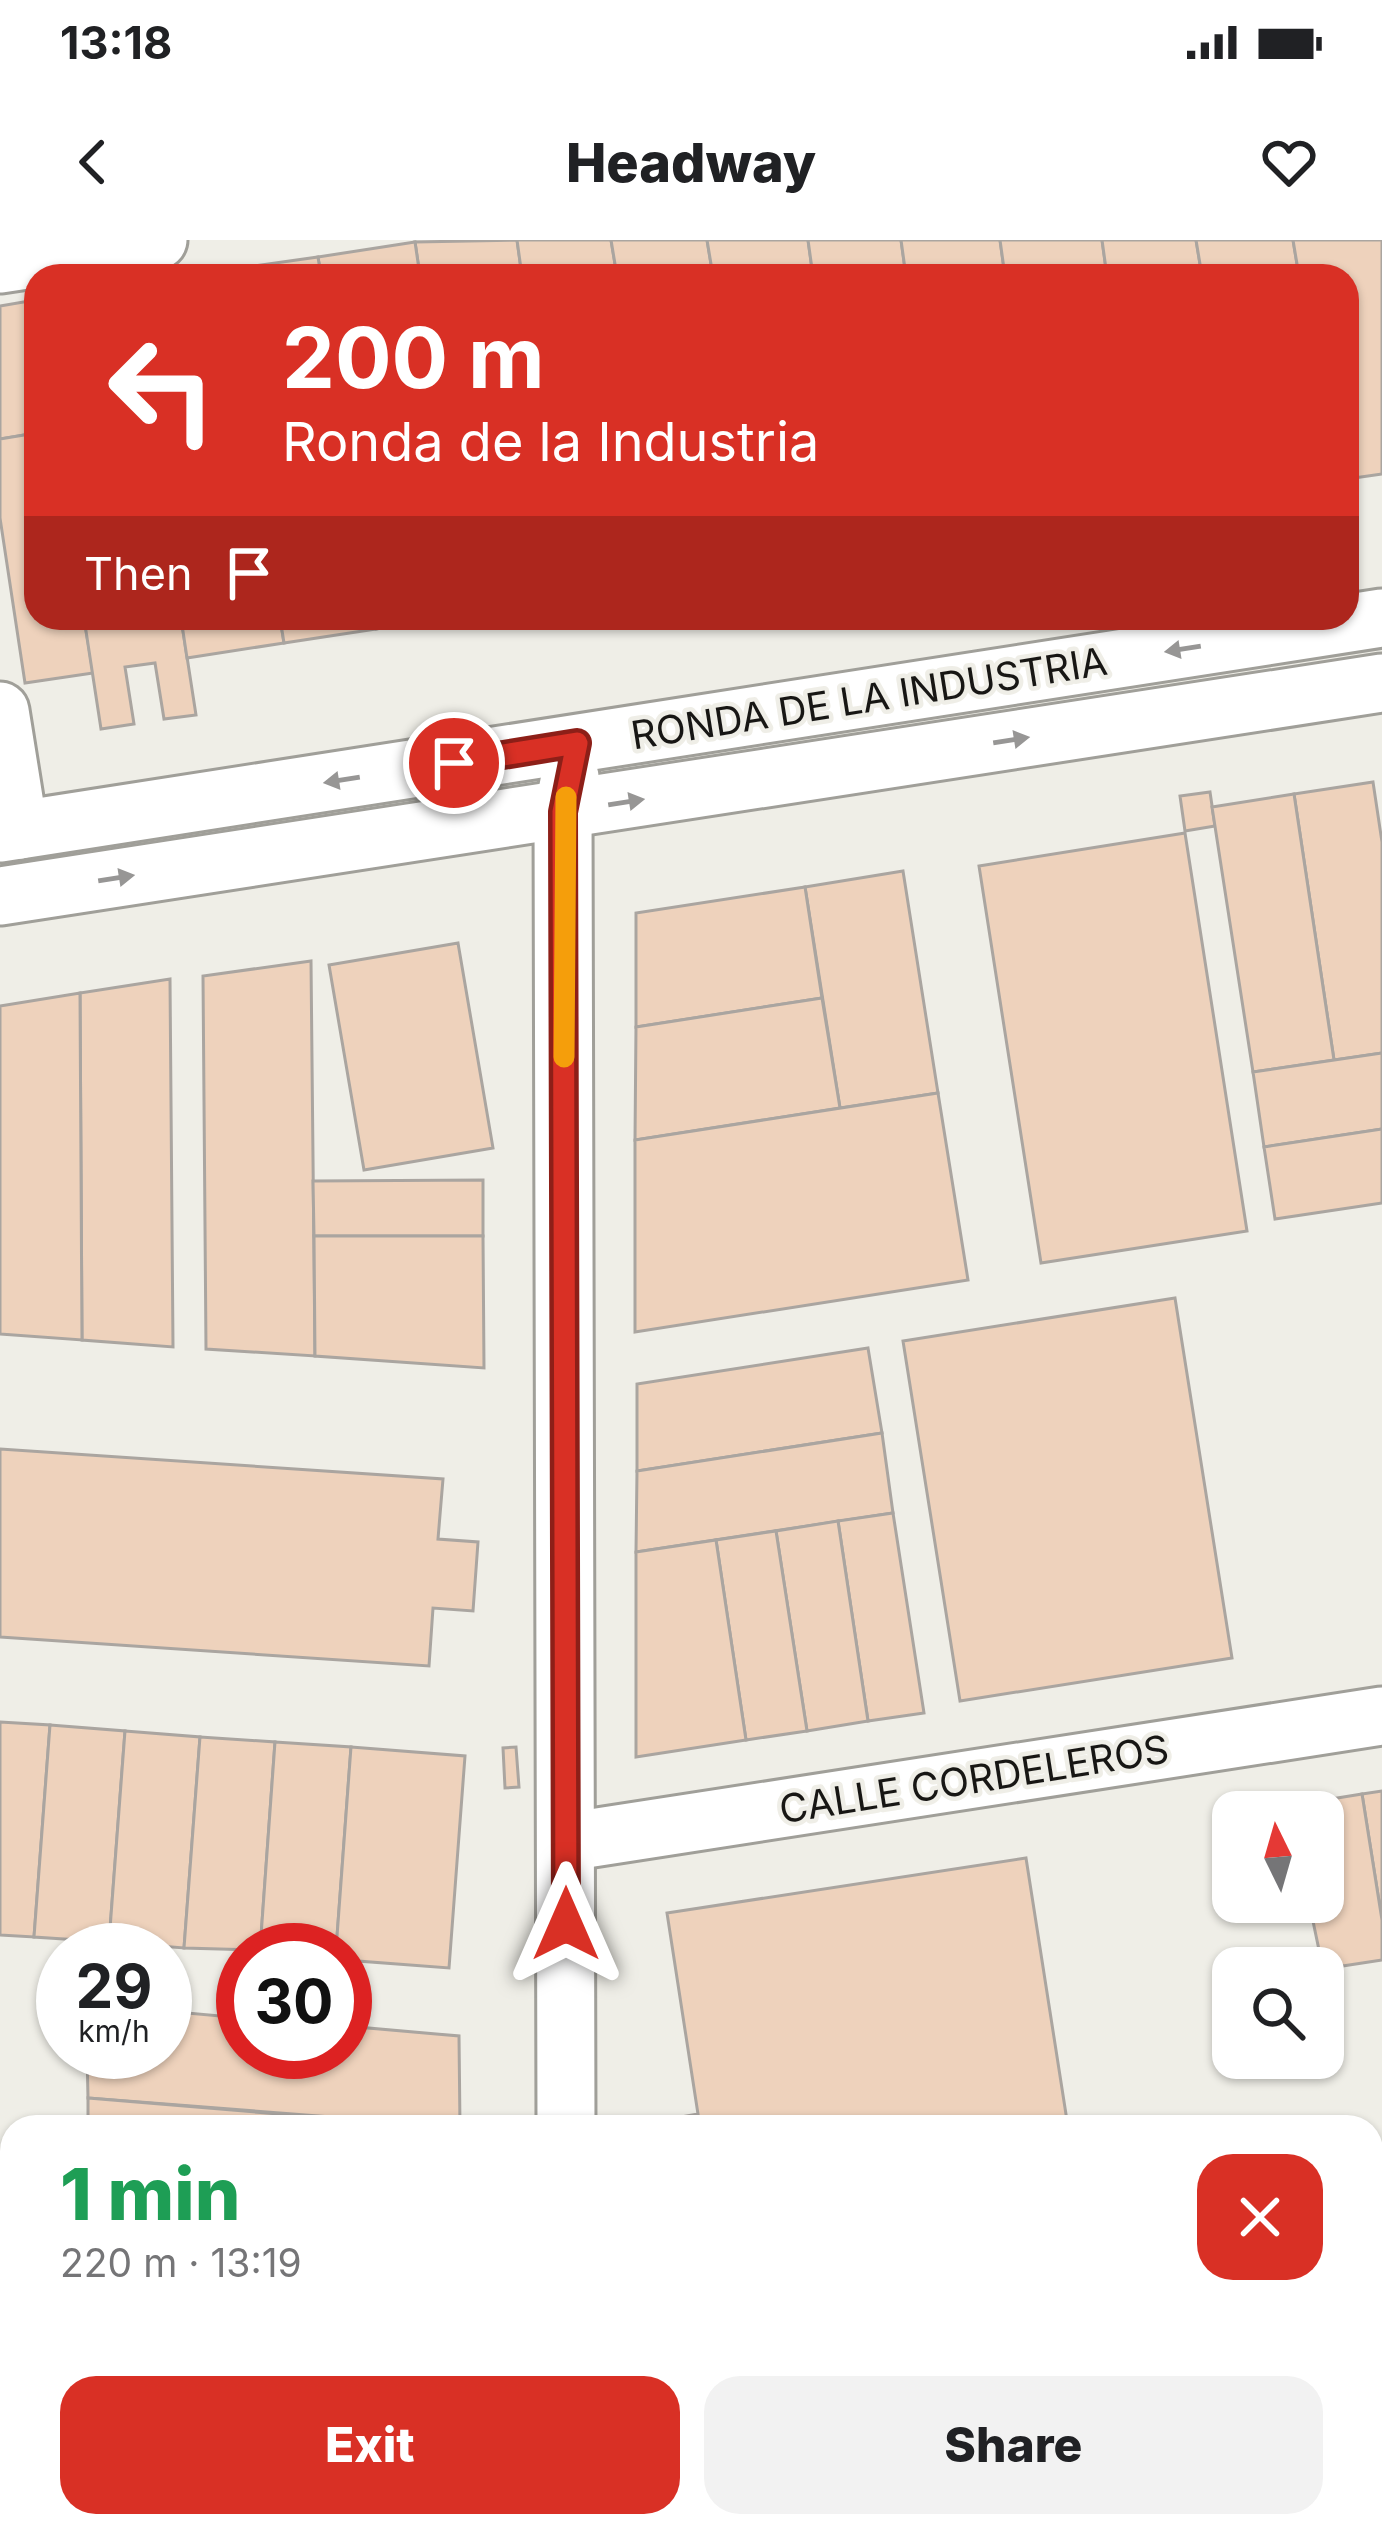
<!DOCTYPE html>
<meta charset="utf-8">
<style>
body{margin:0;font-family:Inter,sans-serif;background:#f2f2f2;color:#202124;height:100vh;display:flex;flex-direction:column;font-size:45px;white-space:nowrap}
*{box-sizing:border-box;margin:0}
p{font-size:39px;color:#757577}
.icon{flex:none;width:66px;height:66px;fill:none;stroke:currentColor;stroke-width:2;stroke-linecap:round;stroke-linejoin:round}
.map{position:relative;flex:1;overflow:hidden}
.details{position:absolute;left:0px;top:1875px;width:1383px;height:423px;display:flex;flex-direction:column;background:#fff;border-radius:36px 36px 0 0;box-shadow:0 3px 9px #0004}
.details>*{flex:none}
.banner{position:absolute;left:24px;top:24px;width:1335px;height:366px;border-radius:36px;box-shadow:0 3px 9px #0004;background:#d93025;color:#fff;overflow:hidden}
.needle{width:78px;rotate:355deg}
.controls{position:absolute;left:1212px;top:1551px;display:grid;gap:24px}
.controls a{display:grid;place-items:center;width:132px;height:132px;border-radius:24px;background:#fff;box-shadow:0 3px 9px #0004;font-size:60px}
.speed{position:absolute;left:36px;top:1683px;display:flex;gap:24px;font-size:60px;font-weight:700;text-align:center}
.speed>*{display:grid;place-content:center;width:156px;height:156px;border-radius:50%;background:#fff;box-shadow:0 3px 9px #0004;line-height:1}
.speed small{font-size:30px;font-weight:400}
.speed .limit{border:18px solid #d22;background:#fff;color:#111}
.pin{position:absolute;display:grid;place-items:center;width:102px;height:102px;color:#fff;margin:-51px;border:6px solid #fff;border-radius:50%;box-shadow:0 3px 12px #0007}
.me{position:absolute;width:132px;margin:-66px;rotate:0deg;stroke-linejoin:round;filter:drop-shadow(0 0 9px #0008)}
.turn{display:flex;align-items:center;gap:42px;height:252px;padding:0 60px;font-size:54px}
.turn .icon{width:156px;height:156px;stroke-width:2.5}
.turn b{display:block;font-size:84px;line-height:102px}
.then{display:flex;align-items:center;height:114px;padding:0 60px;background:#0003;gap:24px;font-size:45px}
.round{display:grid;place-items:center;flex:none;width:126px;height:126px;border-radius:36px;background:#f2f2f2}
.overview{display:flex;align-items:center;justify-content:space-between;height:204px;padding:0 60px}
h1{font-size:72px;font-weight:800;line-height:90px;color:#1e9e55}
.action{display:flex;gap:24px;margin-top:auto;padding:24px 60px}
.action a{flex:1;height:138px;border-radius:36px;background:#d93025;color:#fff;font-size:48px;font-weight:800;line-height:138px;text-align:center}
.action a+a{background:#f2f2f2;color:#202124}
.status{display:flex;justify-content:space-between;align-items:center;height:84px;padding:0 60px;background:#fff;direction:ltr}
.status svg{height:33px;fill:currentColor}
header{display:flex;justify-content:space-between;align-items:center;height:156px;padding:0 60px;background:#fff;font-size:54px;font-weight:800}
.map>svg:first-child{display:block}
</style>
<div class="status"><b>13:18</b><svg viewBox="0 0 49 12"><path d="M0 12V9h3v3zM5 12V6h3v6zM10 12V3h3v9zM15 12V0h3v12zM26 1h20v11H26zM47 4h2v5h-2z"/></svg></div>
<header><svg class="icon" aria-label="back" viewBox="0 0 24 24"><path d="M15 5l-7 7 7 7"/></svg>Headway<svg class="icon" aria-label="heart" viewBox="0 0 24 24"><path d="M12 20l-8-8c-3-5 5-10 8-4 3-6 11-1 8 4z"/></svg></header>
<div class="map">
<svg width="1382" height="2296" viewBox="0 0 1382 2296">
<rect width="100%" height="100%" fill="#efeee7"/>
<polygon fill="#dde0c2" points="1382,2186 1382,2296 649,2296 716,2286 1371,2286 1371,2187"/>
<g fill="#eed2bc" stroke="#aaa5a0" stroke-width="3">
<polygon points="517,0 522,36 420,36 415,2"/>
<polygon points="517,0 611,0 617,36 522,36"/>
<polygon points="611,0 707,0 713,36 617,36"/>
<polygon points="707,0 808,0 813,36 713,36"/>
<polygon points="808,0 901,0 906,36 813,36"/>
<polygon points="901,0 1000,0 1005,36 906,36"/>
<polygon points="1000,0 1102,0 1107,36 1005,36"/>
<polygon points="1102,0 1196,0 1202,36 1107,36"/>
<polygon points="1196,0 1293,0 1299,36 1202,36"/>
<polygon points="1293,0 1382,0 1382,234 1347,239 1347,36 1299,36"/>
<polygon points="415,2 420,36 321,36 318,17"/>
<polygon points="318,17 321,36 227,36 226,30"/>
<polygon points="35,60 36,193 0,199 0,66"/>
<polygon points="36,193 36,378 84,378 93,433 25,443 0,278 0,199"/>
<polygon points="84,378 181,378 196,475 164,479 155,423 125,427 134,484 101,489"/>
<polygon points="181,378 280,378 284,403 187,418"/>
<polygon points="280,378 374,378 376,389 284,403"/>
<polygon points="374,378 444,378 376,389"/>
<polygon points="1373,542 1382,602 1382,813 1334,820 1294,554"/>
<polygon points="1210,552 1215,586 1185,591 1180,556"/>
<polygon points="1294,554 1334,820 1253,832 1212,567"/>
<polygon points="1185,593 1247,991 1041,1023 979,626"/>
<polygon points="903,631 938,853 840,868 805,647"/>
<polygon points="805,647 822,758 636,787 636,673"/>
<polygon points="458,703 493,908 364,930 329,725"/>
<polygon points="311,721 315,1116 206,1109 203,736"/>
<polygon points="170,739 173,1107 82,1100 80,753"/>
<polygon points="80,753 82,1100 0,1094 0,766"/>
<polygon points="822,758 840,868 635,900 636,787"/>
<polygon points="1382,813 1382,889 1264,907 1253,832"/>
<polygon points="938,853 968,1040 635,1092 635,900"/>
<polygon points="1382,889 1382,963 1275,979 1264,907"/>
<polygon points="483,940 483,996 314,996 313,941"/>
<polygon points="314,996 483,996 484,1128 315,1116"/>
<polygon points="1175,1058 1232,1418 960,1461 903,1101"/>
<polygon points="868,1108 882,1193 637,1231 637,1144"/>
<polygon points="882,1193 893,1273 636,1312 637,1231"/>
<polygon points="0,1209 443,1239 438,1299 478,1302 473,1371 433,1368 429,1426 0,1397"/>
<polygon points="893,1273 924,1473 868,1481 838,1281"/>
<polygon points="838,1281 868,1481 807,1491 776,1291"/>
<polygon points="776,1291 807,1491 746,1500 716,1300"/>
<polygon points="716,1300 746,1500 636,1517 636,1312"/>
<polygon points="0,1482 50,1485 34,1697 0,1695"/>
<polygon points="50,1485 125,1491 109,1702 34,1697"/>
<polygon points="125,1491 200,1497 184,1708 109,1702"/>
<polygon points="200,1497 275,1502 260,1710 184,1708"/>
<polygon points="275,1502 351,1507 336,1710 260,1710"/>
<polygon points="351,1507 465,1516 449,1728 345,1720 345,1710 336,1710"/>
<polygon points="516,1507 519,1547 505,1548 503,1508"/>
<polygon points="1382,1551 1382,1680 1362,1554"/>
<polygon points="1362,1554 1382,1680 1382,1720 1323,1729 1309,1662 1323,1662 1323,1572 1295,1572 1294,1565"/>
<polygon points="1026,1618 1068,1887 666,1887 664,1880 698,1874 667,1673"/>
<polygon points="165,1771 243,1778 243,1812 345,1812 345,1786 459,1796 460,1887 88,1858 87,1812 165,1812"/>
<polygon points="88,1858 435,1887 88,1887"/>
<polygon points="0,1973 3,1973 4,2066 0,2066"/>
<polygon points="0,2066 4,2066 6,2181 0,2180"/>
<polygon points="0,2180 6,2181 9,2296 0,2296"/>
<polygon points="96,2286 467,2286 468,2296 97,2296"/>
<polygon points="609,2286 648,2286 649,2296 609,2296"/>
</g>
<g fill="none" stroke-linecap="round" stroke-linejoin="round">
<g stroke="#a09f99" stroke-width="63">
<g id="minor">
<polyline points="0,24 158,0"/>
<polyline points="0,471 19,590"/>
<polyline points="0,593 1382,378"/>
<polyline points="0,656 1382,443"/>
<polyline points="566,1602 1382,1476"/>
<polyline points="566,1887 563,572 570,537"/>
<polyline points="568,2286 568,2296"/>
</g>
</g>
<use href="#minor" stroke="#fff" stroke-width="57"/>
</g>
<defs><path id="oneway-solid" d="M-6-.8H1V-3.2L6.5 0L1 3.2V.8H-6Z" transform="scale(3)"/></defs>
<g fill="#979695">
<use href="#oneway-solid" transform="translate(1183 409) rotate(171)"/>
<use href="#oneway-solid" transform="translate(1011 500) rotate(-9)"/>
<use href="#oneway-solid" transform="translate(342 540) rotate(171)"/>
<use href="#oneway-solid" transform="translate(626 562) rotate(-9)"/>
<use href="#oneway-solid" transform="translate(116 638) rotate(-9)"/>
</g>
<g fill="none" stroke-linecap="round" stroke-linejoin="round">
<g stroke="#8d1f18" stroke-width="30">
<polyline id="route" points="454,523 577,503 563,572 566,1684"/>
</g>
<use href="#route" stroke="#d93025" stroke-width="21"/>
<polyline stroke="#f59e0b" stroke-width="21" points="564,817 566,557"/>
</g>
<g text-anchor="middle" stroke-width="9" stroke-linejoin="round" paint-order="stroke">
<g font-size="39" fill="#171614" stroke="#efeee7">
<text transform="translate(869 458) rotate(-9)" y="14">RONDA DE LA INDUSTRIA</text>
<text transform="translate(974 1539) rotate(-9)" y="14">CALLE CORDELEROS</text>
</g>
</g>
</svg>
<div class="controls">
<a><svg class="needle" viewBox="-14 -14 28 28"><path d="M0-13l5 13h-10z" fill="#e53935"/><path d="M0 13l5-13h-10z" fill="#757577"/></svg></a>
<a><svg class="icon" aria-label="search" viewBox="0 0 24 24"><circle cx="10" cy="10" r="6"/><path d="M15 15l6 6"/></svg></a>
</div>
<div class="speed"><div>29<small>km/h</small></div><div class="limit">30</div></div>
<div class="pin" style="left:454px;top:523px;background:#d93025"><svg class="icon" aria-label="arrive" viewBox="0 0 24 24"><path d="M6 21V4h12l-3 4 3 4H6"/></svg></div>
<svg class="me" style="left:566px;top:1684px" viewBox="-20 -20 40 40"><path d="M0-17L14 15 0 8-14 15z" fill="#d93025" stroke="#fff" stroke-width="4"/></svg>
<div class="banner">
<div class="turn"><svg class="icon" aria-label="left" viewBox="0 0 24 24"><path d="M17 20v-9H6M10 6l-5 5 5 5"/></svg><div><b>200 m</b>Ronda de la Industria</div></div>
<div class="then">Then<svg class="icon" aria-label="arrive" viewBox="0 0 24 24"><path d="M6 21V4h12l-3 4 3 4H6"/></svg></div>
</div>
<section class="details">
<div class="overview"><div><h1>1 min</h1><p>220 m · 13:19</p></div><a class="round" style="background:#d93025;color:#fff"><svg class="icon" aria-label="close" viewBox="0 0 24 24"><path d="M6 6l12 12M18 6L6 18"/></svg></a></div>
<div class="action"><a>Exit</a><a>Share</a></div>
</section>
</div>
